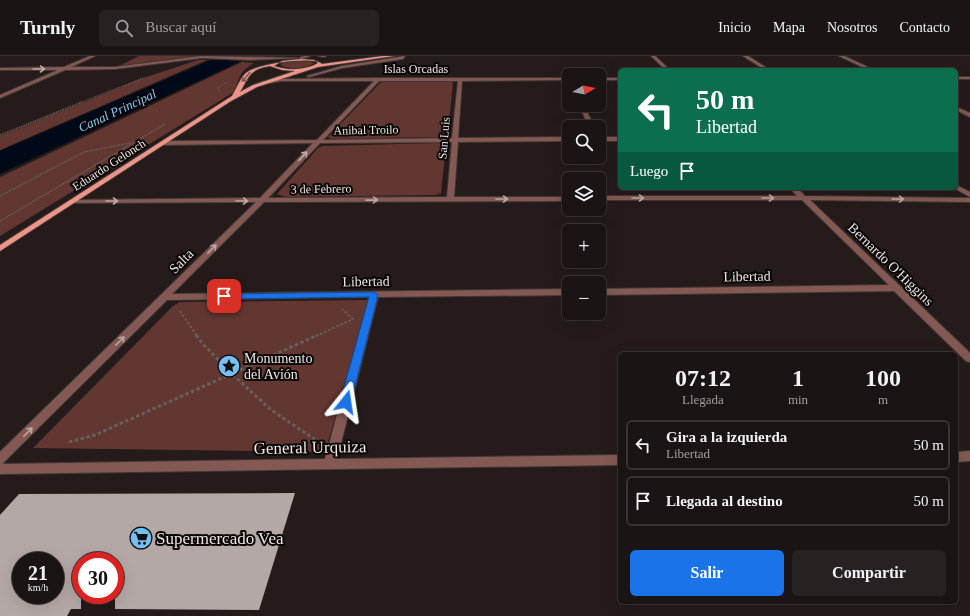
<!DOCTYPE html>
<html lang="es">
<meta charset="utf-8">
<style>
body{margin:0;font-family:"Times New Roman",serif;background:#282122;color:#f1f3f6;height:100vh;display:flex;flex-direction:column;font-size:15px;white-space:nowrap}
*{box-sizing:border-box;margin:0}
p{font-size:13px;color:#a09ea0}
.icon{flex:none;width:22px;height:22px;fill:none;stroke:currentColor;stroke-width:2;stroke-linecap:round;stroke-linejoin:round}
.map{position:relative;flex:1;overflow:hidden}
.sheet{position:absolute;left:618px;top:296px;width:340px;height:252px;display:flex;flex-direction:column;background:#1b1414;border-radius:6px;box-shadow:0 4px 16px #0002,0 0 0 1px #393334}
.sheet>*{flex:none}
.guide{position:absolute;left:618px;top:12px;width:340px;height:122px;border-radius:6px;box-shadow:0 4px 16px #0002,0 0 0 1px #393334;background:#0b6e4f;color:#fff;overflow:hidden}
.needle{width:26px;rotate:80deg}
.tools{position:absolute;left:562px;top:12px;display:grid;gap:8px}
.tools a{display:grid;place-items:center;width:44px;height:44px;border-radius:6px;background:#1b1414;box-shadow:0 4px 16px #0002,0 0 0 1px #393334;font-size:20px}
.speed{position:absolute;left:12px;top:496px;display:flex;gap:8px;font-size:20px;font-weight:700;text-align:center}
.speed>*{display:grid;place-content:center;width:52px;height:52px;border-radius:50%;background:#1b1414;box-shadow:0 4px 16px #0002,0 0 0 1px #393334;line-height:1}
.speed small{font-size:10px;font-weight:400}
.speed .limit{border:6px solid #d22;background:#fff;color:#111}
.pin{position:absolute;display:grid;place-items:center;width:34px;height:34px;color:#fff;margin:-17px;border-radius:8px;box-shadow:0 2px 6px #0006}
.me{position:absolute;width:44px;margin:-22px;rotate:15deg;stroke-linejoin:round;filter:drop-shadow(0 0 3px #0008)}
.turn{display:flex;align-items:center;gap:14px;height:84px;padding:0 12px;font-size:18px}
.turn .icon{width:52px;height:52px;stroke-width:2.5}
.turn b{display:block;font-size:28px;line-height:34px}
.then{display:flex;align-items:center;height:38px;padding:0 12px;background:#0003;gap:8px;font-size:15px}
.eta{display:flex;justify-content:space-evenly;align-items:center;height:68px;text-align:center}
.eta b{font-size:24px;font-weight:700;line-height:28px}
.button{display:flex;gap:8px;margin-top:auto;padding:8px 12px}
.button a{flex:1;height:46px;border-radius:6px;background:#1a73e8;color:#fff;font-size:16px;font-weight:700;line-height:46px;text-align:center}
.button a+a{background:#282122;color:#f1f3f6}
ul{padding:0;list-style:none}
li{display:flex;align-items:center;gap:12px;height:50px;margin:0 8px 6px;padding:0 4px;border:2px solid #393334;border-radius:6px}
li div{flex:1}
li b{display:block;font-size:15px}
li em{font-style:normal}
header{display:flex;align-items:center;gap:24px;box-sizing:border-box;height:56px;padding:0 20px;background:#1b1414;border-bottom:1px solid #393334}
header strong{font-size:19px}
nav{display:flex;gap:22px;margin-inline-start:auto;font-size:14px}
.search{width:280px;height:36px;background:#282122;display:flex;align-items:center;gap:10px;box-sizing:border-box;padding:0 14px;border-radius:6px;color:#a09ea0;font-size:15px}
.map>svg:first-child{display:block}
</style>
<header>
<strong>Turnly</strong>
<div class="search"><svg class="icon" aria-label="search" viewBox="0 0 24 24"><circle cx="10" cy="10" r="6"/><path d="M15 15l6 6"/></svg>Buscar aquí</div>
<nav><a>Inicio</a><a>Mapa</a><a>Nosotros</a><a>Contacto</a></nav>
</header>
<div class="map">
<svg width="970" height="560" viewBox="0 0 970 560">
<rect width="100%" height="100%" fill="#241b1a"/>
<g fill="#623731">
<polygon points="139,0 195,0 119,10"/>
<polygon points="198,4 207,4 0,94 0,80 143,22"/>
<path d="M 298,4 L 309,5 L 314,7 C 306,13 289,14 280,9 L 285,6 Z"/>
<path d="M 242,6 L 254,7 C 237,18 241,20 234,36 L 0,180 L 0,121 Z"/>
<polygon points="447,24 453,26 448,78 438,81 330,83 328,81 381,26 390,25"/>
<polygon points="438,87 445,88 446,90 441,137 436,139 285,141 277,138 319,91 323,90"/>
<polygon points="369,244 325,396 33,392 173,250 180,246"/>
</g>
<polygon fill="#000917" points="211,4 241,5 0,118 0,95"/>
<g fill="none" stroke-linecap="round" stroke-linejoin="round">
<polygon fill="#000917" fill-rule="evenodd" points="227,0 238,0 199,19 196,20 191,17 193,15"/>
</g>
<path fill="#b4a8a6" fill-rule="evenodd" d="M 295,437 L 259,554 L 115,553 L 115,505 L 81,505 L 81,553 L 71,553 L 67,560 L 0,560 L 0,459 L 19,438 ZM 21,505 L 55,505 L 55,539 L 21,539 Z"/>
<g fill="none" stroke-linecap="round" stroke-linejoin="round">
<g stroke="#403837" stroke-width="2">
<g id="minor">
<polygon points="90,0 95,0 71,11 115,11 201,0 298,2 250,4 202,2 115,13 65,14 0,42 0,39 58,14 0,14 0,12 64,11"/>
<polygon points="304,0 310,0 301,3 299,2"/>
<polygon points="318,0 326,0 324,1"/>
<polygon points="405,0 403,3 342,12 309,21 307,20 342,10"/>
<polygon points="651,0 655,0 670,14 666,14"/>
<polygon points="743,0 748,0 770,14 765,14"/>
<polygon points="839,0 844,0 874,14 869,14"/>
<rect x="956" y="21" width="14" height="2"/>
<path d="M 376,22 L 569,22 L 569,24 L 462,25 L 458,82 L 569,81 L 569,85 L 458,86 L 454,141 L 569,141 L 569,145 L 264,146 L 172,238 L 569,233 L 569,239 L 378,241 L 337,403 L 620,399 L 620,409 L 0,418 L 0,396 L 256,146 L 73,147 L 69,145 L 71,144 L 260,142 L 313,87 L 164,89 L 161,87 L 164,85 L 317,84 L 374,25 L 282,25 L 263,28 L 261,26 L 282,23 ZM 379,25 L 458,25 L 452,82 L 323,84 ZM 452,86 L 447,141 L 268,142 L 320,87 ZM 369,241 L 325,403 L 2,408 L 167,244 Z"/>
<rect x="599" y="22" width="21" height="2"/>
<polygon points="579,49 583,49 595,71 589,71"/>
<polygon points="956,51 970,57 970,61 956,54"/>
<rect x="599" y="81" width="21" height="4"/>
<polygon points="956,129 970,136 970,141 954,132 956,132"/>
<polygon points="790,132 797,132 805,140 970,142 970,146 810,144 970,297 970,306 966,305 894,235 599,239 599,233 889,229 802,144 599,144 599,140 797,140"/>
<polygon points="970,395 970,405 956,406 956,396"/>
</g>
</g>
<g stroke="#403837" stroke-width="2">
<path id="major" d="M 383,0 L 394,0 L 318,11 L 257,31 L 231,45 L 0,195 L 0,189 L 232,40 C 236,34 240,22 246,17 C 258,7 315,0 322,8 ZM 301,3 L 314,4 L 318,7 C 307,14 287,15 274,10 L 282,5 ZM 270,10 L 282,14 L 295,15 L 253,29 L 240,36 C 249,20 250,13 270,10 Z"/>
</g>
<g stroke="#675f5e" stroke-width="1" stroke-dasharray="1.5 1" stroke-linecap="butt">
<polyline points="220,35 217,32 227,26"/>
<polyline points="79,47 143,22"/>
</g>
<g stroke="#675f5e" stroke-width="1.5" stroke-dasharray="1.5 1" stroke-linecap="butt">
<polyline points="0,79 82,46"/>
<polyline points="0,140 84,96 130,87"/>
<polyline points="0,165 165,68"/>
</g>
<g stroke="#675f5e" stroke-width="2" stroke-dasharray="2.5 2" stroke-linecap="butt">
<polyline points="180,255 197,280"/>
<polyline points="316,280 353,263 342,253"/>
</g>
<g stroke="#675f5e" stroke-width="3" stroke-dasharray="3.5 2.5" stroke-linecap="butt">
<polyline points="196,279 202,287 232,318 270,353 317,385"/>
<polyline points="69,386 95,379 318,279"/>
</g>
<use href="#minor" fill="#845953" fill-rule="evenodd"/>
<use href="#major" fill="#ec9488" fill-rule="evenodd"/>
</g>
<defs><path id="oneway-shaft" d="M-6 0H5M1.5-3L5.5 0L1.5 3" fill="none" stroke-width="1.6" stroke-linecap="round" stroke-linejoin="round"/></defs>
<g stroke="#bea7a4">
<use href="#oneway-shaft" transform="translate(39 13)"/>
<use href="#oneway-shaft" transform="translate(303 100) rotate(-47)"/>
<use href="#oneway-shaft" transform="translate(638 142)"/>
<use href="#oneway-shaft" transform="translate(768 142)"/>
<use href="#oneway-shaft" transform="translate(502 143)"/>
<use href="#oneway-shaft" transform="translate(898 143) rotate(1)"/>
<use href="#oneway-shaft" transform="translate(372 144) rotate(-1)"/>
<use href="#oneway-shaft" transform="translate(112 145)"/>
<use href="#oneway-shaft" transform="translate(242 145)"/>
<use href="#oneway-shaft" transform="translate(212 193) rotate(-45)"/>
<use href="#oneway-shaft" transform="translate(120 285) rotate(-45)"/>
<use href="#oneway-shaft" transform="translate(28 376) rotate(-45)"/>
</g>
<use stroke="#86554e" href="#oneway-shaft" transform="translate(246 21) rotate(130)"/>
<polygon fill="#1a73e8" stroke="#114b97" points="374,236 378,239 351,346 349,348 342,348 340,346 369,241 224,243 220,240 224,238"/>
<defs>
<g id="sight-disc" transform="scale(1.15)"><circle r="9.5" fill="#75c0f6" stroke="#0a0706"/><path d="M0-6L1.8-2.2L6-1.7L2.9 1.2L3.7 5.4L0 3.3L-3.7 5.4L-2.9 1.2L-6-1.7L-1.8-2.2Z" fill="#111"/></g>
<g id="supermarket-disc" transform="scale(1.15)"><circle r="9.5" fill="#75c0f6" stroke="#0a0706"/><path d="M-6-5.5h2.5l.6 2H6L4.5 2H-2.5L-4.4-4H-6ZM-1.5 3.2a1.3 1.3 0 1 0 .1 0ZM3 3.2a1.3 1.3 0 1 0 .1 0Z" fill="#111"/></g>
</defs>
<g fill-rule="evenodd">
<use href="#sight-disc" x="229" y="310"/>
<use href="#supermarket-disc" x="141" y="482"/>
</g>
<g text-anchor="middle" stroke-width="4" stroke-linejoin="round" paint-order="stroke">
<g font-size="12" fill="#ede7e6" stroke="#0a0706">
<text x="416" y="17">Islas Orcadas</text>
<text transform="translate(366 74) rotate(-1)" y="4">Anibal Troilo</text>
<text transform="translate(444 82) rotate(-85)" y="4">San Luis</text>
<text transform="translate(109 109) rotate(-33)" y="4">Eduardo Gelonch</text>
<text transform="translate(321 133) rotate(-1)" y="4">3 de Febrero</text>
</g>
<g font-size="13" font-style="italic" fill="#87cafb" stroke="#0a0706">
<text transform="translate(117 54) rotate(-25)" y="5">Canal Principal</text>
</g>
<g font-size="14" fill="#ede7e6" stroke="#0a0706">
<text transform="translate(181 205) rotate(-45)" y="5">Salta</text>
<text transform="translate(891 208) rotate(44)" y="5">Bernardo O'Higgins</text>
<text transform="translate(747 220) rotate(-1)" y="5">Libertad</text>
<text transform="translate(366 225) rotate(-1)" y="5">Libertad</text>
</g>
<g font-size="14" fill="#ede7e6" stroke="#0a0706" text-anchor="start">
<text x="244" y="307">Monumento<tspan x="244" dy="16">del Avión</tspan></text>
</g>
<g font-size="17" fill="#ede7e6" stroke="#0a0706">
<text transform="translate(310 391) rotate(-1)" y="6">General Urquiza</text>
</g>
<g font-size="17" fill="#ede7e6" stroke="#0a0706" text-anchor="start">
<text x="156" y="488">Supermercado Vea</text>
</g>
</g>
</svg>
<div class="tools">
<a><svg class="needle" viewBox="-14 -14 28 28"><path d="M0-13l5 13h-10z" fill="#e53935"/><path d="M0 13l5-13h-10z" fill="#a09ea0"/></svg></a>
<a><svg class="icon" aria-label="search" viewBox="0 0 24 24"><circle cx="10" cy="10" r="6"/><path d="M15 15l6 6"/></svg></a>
<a><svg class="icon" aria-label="layers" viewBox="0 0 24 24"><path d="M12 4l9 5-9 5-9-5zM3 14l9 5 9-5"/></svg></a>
<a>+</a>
<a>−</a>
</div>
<div class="speed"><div>21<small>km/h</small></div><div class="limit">30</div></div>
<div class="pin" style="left:224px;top:240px;background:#d93025"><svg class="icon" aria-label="arrive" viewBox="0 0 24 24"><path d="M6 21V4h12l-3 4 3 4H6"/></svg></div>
<svg class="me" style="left:346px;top:346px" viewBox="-20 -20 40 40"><path d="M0-17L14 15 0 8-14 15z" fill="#1a73e8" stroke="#fff" stroke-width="4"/></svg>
<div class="guide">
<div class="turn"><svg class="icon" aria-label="left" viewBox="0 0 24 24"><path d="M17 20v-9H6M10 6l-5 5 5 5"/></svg><div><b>50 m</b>Libertad</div></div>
<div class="then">Luego<svg class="icon" aria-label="arrive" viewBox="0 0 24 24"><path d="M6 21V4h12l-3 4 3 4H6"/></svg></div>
</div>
<section class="sheet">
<div class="eta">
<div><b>07:12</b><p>Llegada</p></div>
<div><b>1</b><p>min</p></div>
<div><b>100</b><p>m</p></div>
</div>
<ul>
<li><svg class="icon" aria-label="left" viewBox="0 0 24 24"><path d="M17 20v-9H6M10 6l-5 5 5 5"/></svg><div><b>Gira a la izquierda</b><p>Libertad</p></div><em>50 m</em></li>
<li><svg class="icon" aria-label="arrive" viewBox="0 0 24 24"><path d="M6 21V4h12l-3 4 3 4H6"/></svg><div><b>Llegada al destino</b></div><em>50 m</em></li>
</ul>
<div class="button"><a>Salir</a><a>Compartir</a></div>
</section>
</div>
